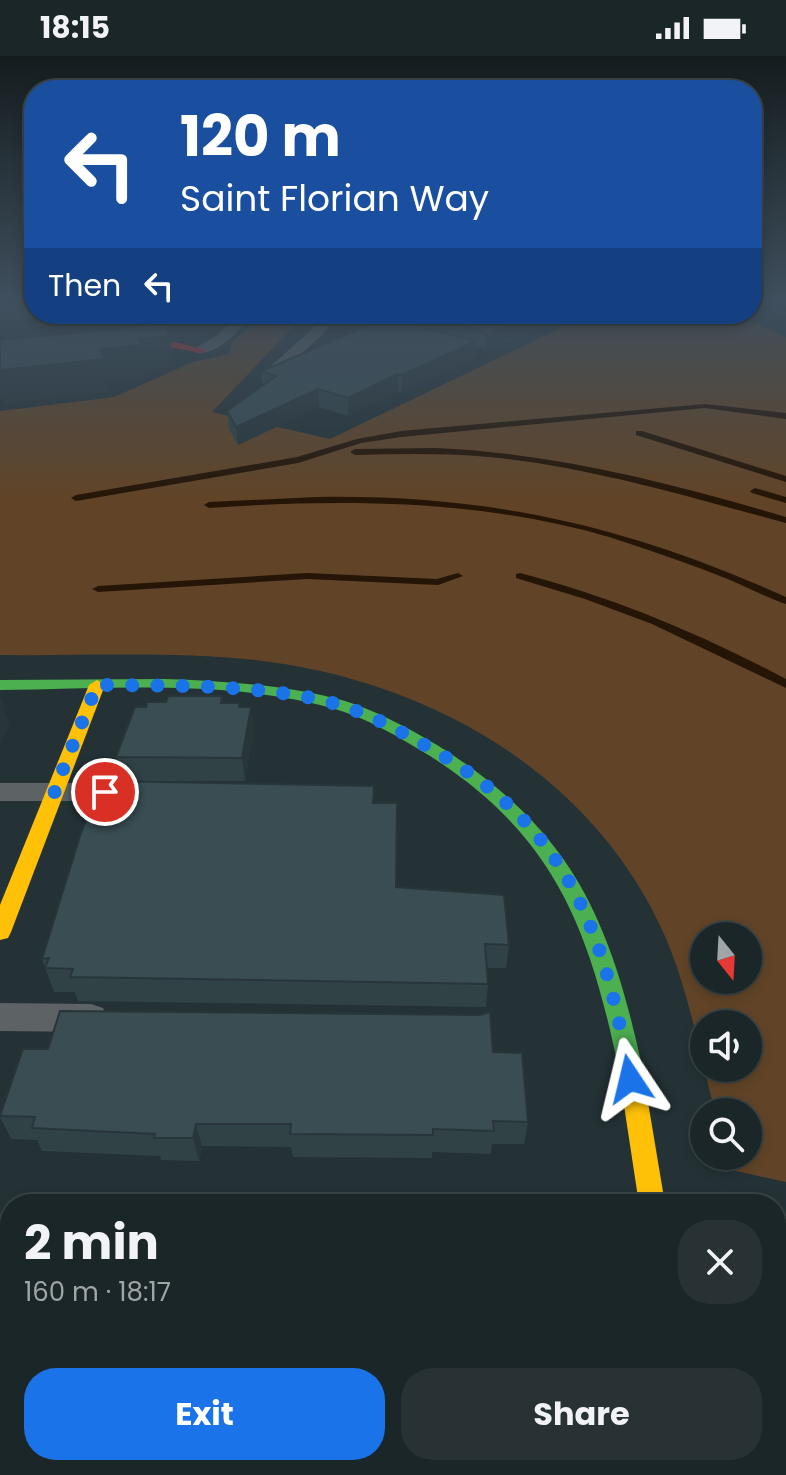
<!DOCTYPE html>
<meta charset="utf-8">
<style>
body{margin:0;font-family:Poppins,sans-serif;background:#283234;color:#f1f3f6;height:100vh;display:flex;flex-direction:column;font-size:30px;white-space:nowrap}
*{box-sizing:border-box;margin:0}
p{font-size:26px;color:#a0a5a8}
.icon{flex:none;width:44px;height:44px;fill:none;stroke:currentColor;stroke-width:2;stroke-linecap:round;stroke-linejoin:round}
.map{position:relative;flex:1;overflow:hidden}
.drawer{position:absolute;left:0px;top:1138px;width:786px;height:282px;display:flex;flex-direction:column;background:#1b2628;border-radius:32px 32px 0 0;box-shadow:0 4px 12px #0003,0 0 0 2px #394345}
.drawer>*{flex:none}
.banner{position:absolute;left:24px;top:24px;width:738px;height:244px;border-radius:32px;box-shadow:0 4px 12px #0003,0 0 0 2px #394345;background:#1a4fa0;color:#fff;overflow:hidden}
.needle{width:52px;rotate:162deg}
.tools{position:absolute;left:690px;top:866px;display:grid;gap:16px}
.tools a{display:grid;place-items:center;width:72px;height:72px;border-radius:50%;background:#1b2628;box-shadow:0 4px 12px #0003,0 0 0 2px #394345;font-size:40px}
.pin{position:absolute;display:grid;place-items:center;width:68px;height:68px;color:#fff;margin:-34px;border:4px solid #fff;border-radius:50%;box-shadow:0 2px 8px #0007}
.me{position:absolute;width:88px;margin:-44px;rotate:350deg;stroke-linejoin:round;filter:drop-shadow(0 0 6px #0008)}
.turn{display:flex;align-items:center;gap:28px;height:168px;padding:0 24px;font-size:36px}
.turn .icon{width:104px;height:104px;stroke-width:2.5}
.turn b{display:block;font-size:56px;line-height:68px}
.then{display:flex;align-items:center;height:76px;padding:0 24px;background:#0003;gap:16px;font-size:30px}
.round{display:grid;place-items:center;flex:none;width:84px;height:84px;border-radius:32px;background:#283234}
.overview{display:flex;align-items:center;justify-content:space-between;height:136px;padding:0 24px}
h1{font-size:48px;font-weight:700;line-height:60px}
.button{display:flex;gap:16px;margin-top:auto;padding:16px 24px}
.button a{flex:1;height:92px;border-radius:32px;background:#1a73e8;color:#fff;font-size:32px;font-weight:700;line-height:92px;text-align:center}
.button a+a{background:#283234;color:#f1f3f6}
.status{display:flex;justify-content:space-between;align-items:center;height:56px;padding:0 40px;background:#1b2628;direction:ltr}
.status svg{height:22px;fill:currentColor}
.map>svg:first-child{display:block}
</style>
<div class="status"><b>18:15</b><svg viewBox="0 0 49 12"><path d="M0 12V9h3v3zM5 12V6h3v6zM10 12V3h3v9zM15 12V0h3v12zM26 1h20v11H26zM47 4h2v5h-2z"/></svg></div>
<div class="map">
<svg width="786" height="1419" viewBox="0 0 786 1419">
<rect width="100%" height="100%" fill="#243236"/>
<path fill="#614427" fill-rule="evenodd" d="M 256,258 L 305,258 L 212,356 L 330,383 L 590,258 L 742,258 L 749,265 L 786,281 L 786,1126 L 736,1115 L 727,1100 L 748,1100 L 748,1056 L 715,1056 L 704,1012 L 748,1012 L 748,968 L 704,968 L 704,1011 C 693,966 683,921 664,878 C 592,716 426,623 255,604 C 171,595 84,600 0,599 L 0,355 L 114,341 L 193,306 L 229,298 L 232,286 L 257,263 ZM 704,880 L 748,880 L 748,924 L 704,924 Z"/>
<g fill="none" stroke-linecap="round" stroke-linejoin="round">
<g fill="#251506" fill-rule="evenodd">
<polygon points="705,348 786,357 786,363 705,352 401,381 361,387 298,407 76,445 71,442 76,439 297,401 357,383 401,375"/>
<polygon points="636,375 642,375 786,420 786,426 636,379"/>
<path d="M 435,392 C 555,397 671,427 786,461 L 786,467 C 688,441 591,411 489,401 C 444,397 400,398 355,399 L 350,396 L 355,393 Z"/>
<polygon points="755,432 786,441 786,447 752,437 750,435"/>
<path d="M 316,441 C 489,438 628,470 786,541 L 786,548 C 767,542 749,532 730,524 C 690,508 650,494 609,481 C 478,443 344,443 209,452 L 204,449 L 209,446 Z"/>
<polygon points="307,517 437,523 458,517 463,520 438,529 307,523 98,536 92,533 98,530"/>
<path d="M 520,517 C 613,541 701,578 786,623 L 786,632 L 652,568 L 585,543 L 516,522 L 516,518 Z"/>
</g>
<g fill="#5d6265" fill-rule="evenodd">
<path d="M 237,258 L 249,258 L 250,262 C 238,276 217,299 197,297 L 197,291 L 216,280 L 237,261 Z"/>
<polygon points="324,258 350,258 412,276 405,280 335,262 322,279 272,324 262,324 262,318 312,273"/>
<polygon points="0,727 132,727 141,730 145,736 141,742 132,745 0,745"/>
<polygon points="0,947 91,948 103,952 108,962 103,972 91,976 0,975"/>
<polygon points="86,1410 132,1410 132,1419 84,1419"/>
<polygon points="559,1410 605,1410 607,1419 559,1419"/>
</g>
<g fill="#5d6265" fill-rule="evenodd">
<polygon points="10,1163 10,1231 0,1232 0,1164"/>
<polygon points="776,1170 786,1172 786,1240 776,1238"/>
</g>
<path fill="#4caf50" fill-rule="evenodd" d="M 164,623 C 225,625 286,629 345,645 C 377,655 408,672 437,689 C 508,733 565,788 598,865 C 619,912 631,961 642,1010 L 639,1018 L 630,1021 L 621,1018 L 618,1010 C 589,872 554,779 430,700 C 399,681 367,662 332,652 C 226,623 109,633 0,634 L 0,624 Z"/>
<g fill="#ffc107" fill-rule="evenodd">
<polygon points="97,624 105,629 11,876 8,882 0,884 0,849 89,629"/>
<polygon points="630,999 639,1002 642,1010 665,1148 639,1148 618,1010 621,1002"/>
</g>
<polygon fill="#c62828" fill-rule="evenodd" points="174,286 207,294 202,297 174,292 0,310 0,304"/>
</g>
<g fill="#314247">
<polygon points="362,258 565,258 485,296 483,292 476,290 475,302 402,337 398,336 348,360 319,351 238,389 229,373 227,355 263,330 262,315 384,263"/>
<polygon points="222,640 223,647 240,647 241,651 254,674 245,725 122,725 116,701 166,646"/>
<polygon points="374,747 396,831 509,889 506,912 487,912 488,928 486,951 78,945 75,936 54,936 42,903"/>
<polygon points="493,996 528,1066 524,1088 492,1088 491,1098 432,1096 432,1102 293,1101 291,1091 202,1090 199,1105 161,1104 160,1100 42,1095 37,1084 11,1083 0,1061 0,1059"/>
<polygon points="621,1410 776,1410 786,1419 622,1419"/>
</g>
<g fill="#28363a">
<polygon points="84,258 213,258 215,277 170,281 175,311 146,314 147,321 108,325 110,336 4,348 3,341 0,342 0,265"/>
<polygon points="532,258 565,258 485,296 486,279"/>
<polygon points="476,285 475,302 402,337 402,319"/>
<polygon points="398,318 398,336 348,360 348,342"/>
<polygon points="318,333 319,351 238,389 236,371"/>
<polygon points="0,638 10,669 0,691"/>
<polygon points="251,651 254,674 245,725 242,702"/>
<polygon points="196,1068 202,1090 199,1105 193,1082"/>
<polygon points="42,1410 63,1410 62,1419 40,1419"/>
<polygon points="288,1410 294,1410 294,1419 287,1419"/>
</g>
<g fill="#394d53" stroke="#28363a" stroke-width="2">
<polygon points="0,245 34,245 34,258 84,258 0,265"/>
<polygon points="418,258 532,258 486,279 484,276"/>
<polygon points="386,262 476,285 402,319 398,318 348,342 318,333 236,371 227,355 276,320 262,315"/>
<polygon points="165,268 170,280 139,283 142,289 101,293 104,303 0,314 0,284"/>
<polygon points="168,640 222,640 221,647 240,647 239,651 251,651 242,702 116,701 135,651 146,651 147,646 166,646"/>
<polygon points="107,725 374,730 373,747 397,747 396,831 504,839 509,889 485,888 488,928 70,921 73,913 45,912 49,902 42,903 80,780 98,735 104,735"/>
<polygon points="60,955 480,959 490,956 493,996 522,997 528,1066 493,1065 494,1075 433,1073 433,1079 290,1078 291,1068 196,1068 193,1082 154,1082 155,1078 32,1072 35,1061 0,1060 23,993 48,993"/>
<polygon points="10,1268 10,1410 42,1410 40,1419 0,1419 0,1269"/>
<polygon points="776,1281 786,1285 786,1419 641,1419 640,1415 635,1415 635,1410 776,1410"/>
<polygon points="132,1410 288,1410 287,1419 131,1419"/>
<polygon points="383,1410 538,1410 539,1419 389,1419 389,1417 383,1418"/>
</g>
<linearGradient id="sky" x2="0" y2="1"><stop stop-color="#141c1e"/><stop offset="0.55" stop-color="#3f4f5d"/><stop offset="1" stop-color="#3f4f5d" stop-opacity="0"/></linearGradient>
<rect width="786" height="444" fill="url(#sky)"/>
<g fill="none" stroke-linecap="round" stroke-linejoin="round">
<path stroke="#1a73e8" stroke-width="14" stroke-dasharray="0 25.2" d="M 105,736 L 54,736 L 97,629 C 171,630 248,628 321,644 C 356,652 390,669 421,687 C 566,767 603,868 630,1023"/>
</g>
</svg>
<div class="tools">
<a><svg class="needle" viewBox="-14 -14 28 28"><path d="M0-13l5 13h-10z" fill="#e53935"/><path d="M0 13l5-13h-10z" fill="#a0a5a8"/></svg></a>
<a><svg class="icon" aria-label="sound" viewBox="0 0 24 24"><path d="M4 9h4l5-4v14l-5-4H4zM17 9q2 3 0 6"/></svg></a>
<a><svg class="icon" aria-label="search" viewBox="0 0 24 24"><circle cx="10" cy="10" r="6"/><path d="M15 15l6 6"/></svg></a>
</div>
<div class="pin" style="left:105px;top:736px;background:#d93025"><svg class="icon" aria-label="arrive" viewBox="0 0 24 24"><path d="M6 21V4h12l-3 4 3 4H6"/></svg></div>
<svg class="me" style="left:630px;top:1023px" viewBox="-20 -20 40 40"><path d="M0-17L14 15 0 8-14 15z" fill="#1a73e8" stroke="#fff" stroke-width="4"/></svg>
<div class="banner">
<div class="turn"><svg class="icon" aria-label="left" viewBox="0 0 24 24"><path d="M17 20v-9H6M10 6l-5 5 5 5"/></svg><div><b>120 m</b>Saint Florian Way</div></div>
<div class="then">Then<svg class="icon" aria-label="left" viewBox="0 0 24 24"><path d="M17 20v-9H6M10 6l-5 5 5 5"/></svg></div>
</div>
<section class="drawer">
<div class="overview"><div><h1>2 min</h1><p>160 m · 18:17</p></div><a class="round"><svg class="icon" aria-label="close" viewBox="0 0 24 24"><path d="M6 6l12 12M18 6L6 18"/></svg></a></div>
<div class="button"><a>Exit</a><a>Share</a></div>
</section>
</div>
